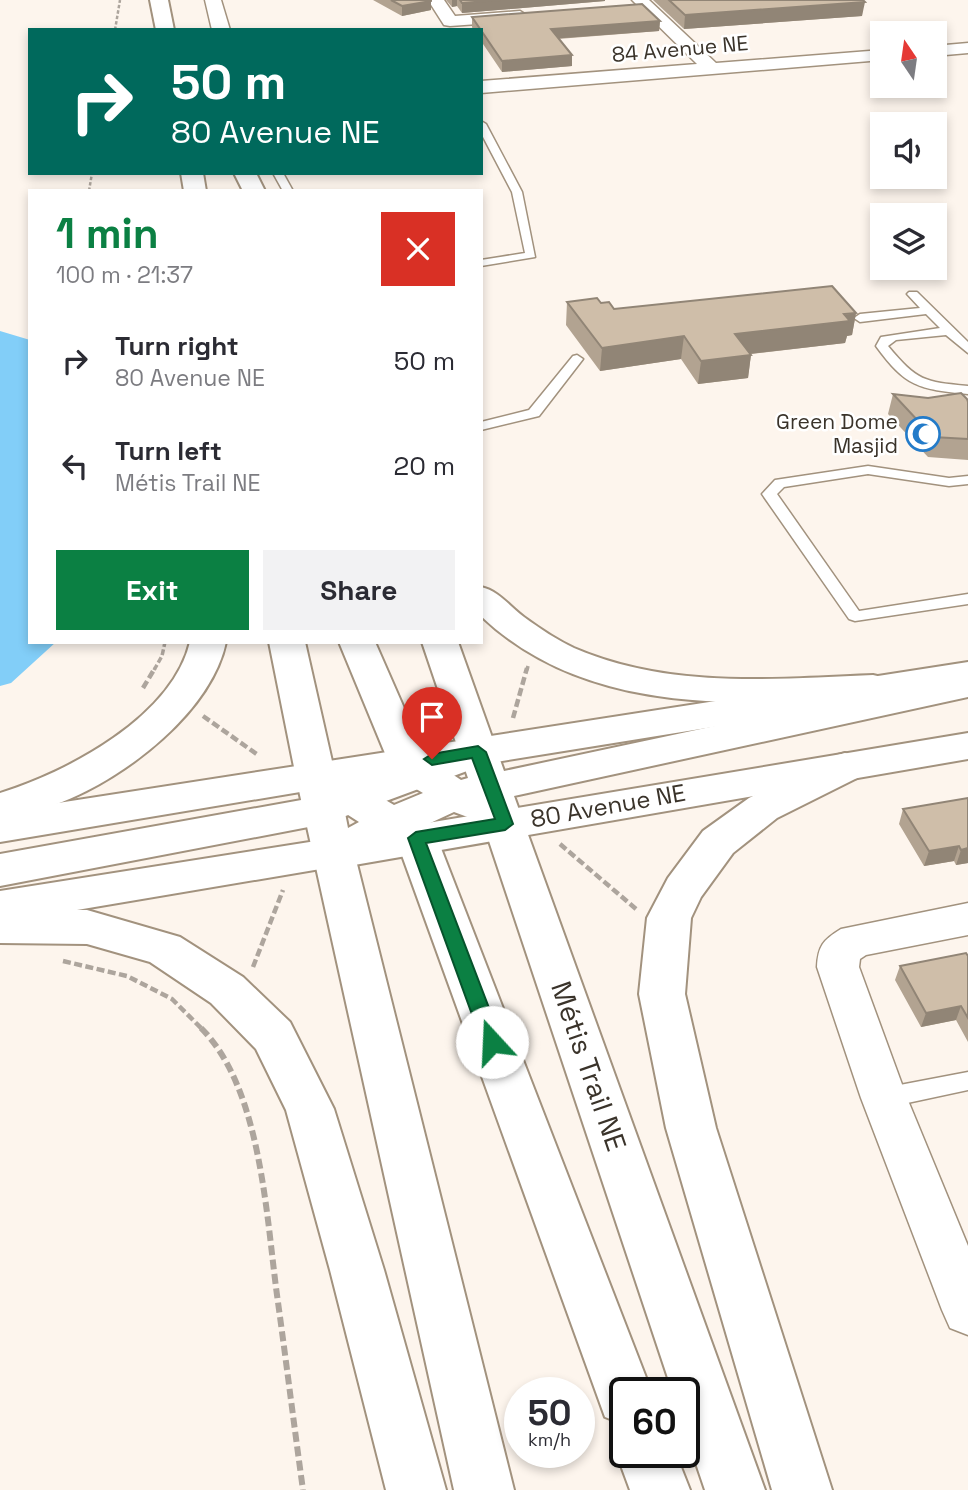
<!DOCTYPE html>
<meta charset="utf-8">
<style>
body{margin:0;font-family:"Space Grotesk",sans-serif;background:#f2f2f3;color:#2b2b33;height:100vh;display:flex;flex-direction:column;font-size:26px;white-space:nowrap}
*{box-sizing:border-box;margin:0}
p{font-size:23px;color:#7c7c81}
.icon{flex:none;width:38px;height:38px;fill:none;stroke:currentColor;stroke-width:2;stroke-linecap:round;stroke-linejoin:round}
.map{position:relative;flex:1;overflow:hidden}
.details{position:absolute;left:28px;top:189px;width:455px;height:455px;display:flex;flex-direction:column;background:#fff;border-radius:0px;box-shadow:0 4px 10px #0003}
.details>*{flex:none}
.top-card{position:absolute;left:28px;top:28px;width:455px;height:147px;border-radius:0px;box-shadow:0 4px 10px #0003;background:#00695c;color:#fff;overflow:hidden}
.needle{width:46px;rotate:347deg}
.buttons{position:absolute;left:870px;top:21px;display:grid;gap:14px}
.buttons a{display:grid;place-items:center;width:77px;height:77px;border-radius:0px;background:#fff;box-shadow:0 4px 10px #0003;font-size:35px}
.speed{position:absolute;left:504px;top:1377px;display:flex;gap:14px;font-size:35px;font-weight:700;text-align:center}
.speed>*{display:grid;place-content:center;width:91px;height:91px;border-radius:50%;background:#fff;box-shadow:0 4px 10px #0003;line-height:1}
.speed small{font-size:18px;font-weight:400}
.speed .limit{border:4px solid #111;border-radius:10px;background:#fff;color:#111}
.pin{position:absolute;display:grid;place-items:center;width:60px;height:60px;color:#fff;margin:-72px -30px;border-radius:50% 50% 50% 0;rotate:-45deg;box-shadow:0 0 7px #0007}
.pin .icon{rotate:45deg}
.me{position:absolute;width:77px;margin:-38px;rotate:340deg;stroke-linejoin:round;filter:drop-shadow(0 0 5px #0008)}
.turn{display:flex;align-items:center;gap:24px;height:147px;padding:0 28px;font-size:32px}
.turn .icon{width:91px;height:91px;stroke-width:2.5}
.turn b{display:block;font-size:49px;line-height:60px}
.round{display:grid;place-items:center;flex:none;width:74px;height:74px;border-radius:0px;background:#f2f2f3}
.head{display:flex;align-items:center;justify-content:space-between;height:119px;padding:0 28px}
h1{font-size:42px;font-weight:600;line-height:52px;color:#0b8043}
.primary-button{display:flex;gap:14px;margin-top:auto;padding:14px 28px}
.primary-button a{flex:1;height:80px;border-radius:0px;background:#0b8043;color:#fff;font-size:28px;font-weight:600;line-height:80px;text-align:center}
.primary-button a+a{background:#f2f2f3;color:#2b2b33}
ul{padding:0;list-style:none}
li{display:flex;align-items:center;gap:21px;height:105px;padding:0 28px}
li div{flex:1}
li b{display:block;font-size:26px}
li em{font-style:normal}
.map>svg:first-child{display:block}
</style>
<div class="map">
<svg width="968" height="1490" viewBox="0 0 968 1490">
<rect width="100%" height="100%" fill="#fdf5ed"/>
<polygon fill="#82cef8" points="0,331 30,340 30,642 56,642 11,683 0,686"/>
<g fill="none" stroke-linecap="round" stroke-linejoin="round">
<g stroke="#a2927e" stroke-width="3">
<g id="service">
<polygon points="481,121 486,124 522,192 535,257 481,266 481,260 525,253 512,192 481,133"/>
<polygon points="273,173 283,173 293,191 283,191"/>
<path d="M 909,292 L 917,292 L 968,342 L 968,353 L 946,335 L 896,340 L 888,346 C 917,381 924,382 968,386 L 968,394 C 918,389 906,387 876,346 L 881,337 L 940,328 L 926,314 L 860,322 L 854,318 L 860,314 L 920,308 L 907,294 Z"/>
<polygon points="577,355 583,359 539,416 481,430 481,422 529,410 573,356"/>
<polygon points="868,466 949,478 968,476 968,484 949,486 868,474 784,487 777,494 859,611 968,594 968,604 855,621 849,619 762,494 775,480"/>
<polygon points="968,1072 968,1090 884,1108 876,1105 873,1098 876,1091 884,1088"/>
</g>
</g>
<g stroke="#a2927e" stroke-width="3">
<g id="minor">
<polygon points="205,0 221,0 230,30 212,30"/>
<polygon points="428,0 444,0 455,16 520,11 528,16 520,21 450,26 444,25"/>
<polygon points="632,0 649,0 716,63 882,50 882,60 481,93 481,81 697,64"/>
<polygon points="968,43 968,53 934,56 934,46"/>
<path d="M 968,903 L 968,935 L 866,955 L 860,959 L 859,967 L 907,1098 L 968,1246 L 968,1335 L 950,1328 L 942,1310 L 861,1098 L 817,967 C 818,946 823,940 841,929 Z"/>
</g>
</g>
<g stroke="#a2927e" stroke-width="4">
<g id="tertiary">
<polygon points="453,748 467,751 472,761 467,771 324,824 0,886 0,854 318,797"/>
<polygon points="316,763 330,767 336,777 330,787 0,842 0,812"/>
<polygon points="335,838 350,842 356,853 350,864 0,923 0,891"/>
</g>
</g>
<g stroke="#a2927e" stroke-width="4">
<g id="secondary">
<polygon points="968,662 968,686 316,791 302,787 296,777 302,767 316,763"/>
<polygon points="968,733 968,759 337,868 322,864 316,853 322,842 337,838"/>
</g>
</g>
<g stroke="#a2927e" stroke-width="4">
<g id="primary">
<polygon points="150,0 168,0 174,30 156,30"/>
<polygon points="181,173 203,173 206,191 184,191"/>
<polygon points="234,173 256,173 265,191 243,191"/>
<path d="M 481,587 C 499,591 509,606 524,617 C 539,628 557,640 574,648 C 670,689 770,679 873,675 L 886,678 L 891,687 L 890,689 L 968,673 L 968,697 L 514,796 L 765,1490 L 705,1490 L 684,1428 L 684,1393 L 673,1393 L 481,817 L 473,819 L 454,812 L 426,825 L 437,838 L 652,1393 L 625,1393 L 625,1425 L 605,1417 L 399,847 L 391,842 L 356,860 L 514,1490 L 454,1490 L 296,777 L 269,642 L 305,642 L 334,770 L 394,805 L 423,793 L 406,783 L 389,763 L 339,642 L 375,642 L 425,756 L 461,780 L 468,778 L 422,642 L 458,642 L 504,771 L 837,700 C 713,706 578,708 481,616 ZM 345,813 L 359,822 L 348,828 Z"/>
<path d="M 190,642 L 226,642 C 211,712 126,777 62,802 C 42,810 20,815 0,821 L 0,793 C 68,772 172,717 190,642 Z"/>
<polygon points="845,753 859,757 865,767 859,777 777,818 733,853 701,897 691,918 685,994 716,1128 832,1490 772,1490 666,1128 639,994 647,918 668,878 703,831 749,798 831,757"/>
<polygon points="0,909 87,910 180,937 243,977 290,1022 334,1109 384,1270 446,1490 386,1490 330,1270 286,1110 256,1049 211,1003 150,962 87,944 0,943"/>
<polygon points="625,1431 625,1452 675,1452 690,1490 630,1490 616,1452"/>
</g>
</g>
<g stroke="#ada59d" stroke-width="2.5" stroke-dasharray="3.5 2" stroke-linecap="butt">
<polyline points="115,30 120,0"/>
<polyline points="89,191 92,173"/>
</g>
<g stroke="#ada59d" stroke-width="3.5" stroke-dasharray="6 2.5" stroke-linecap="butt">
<polyline points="154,670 162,656 165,642"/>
<polyline points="527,670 528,666"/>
</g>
<g stroke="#ada59d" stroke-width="4.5" stroke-dasharray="8 3.5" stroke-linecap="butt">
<polyline points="143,688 155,668"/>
<polyline points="203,716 258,755"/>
<polyline points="513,718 527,668"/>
<polyline points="560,844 636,909"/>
<polyline points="63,961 127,976 172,999 202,1029"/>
<polyline points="253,967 283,890"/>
</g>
<path stroke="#ada59d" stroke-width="6" stroke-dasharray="10 4.5" stroke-linecap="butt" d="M 201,1028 C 261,1088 266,1214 277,1295 C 286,1360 294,1425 303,1490"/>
<use href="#service" fill="#fff" fill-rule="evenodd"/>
<use href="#minor" fill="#fff" fill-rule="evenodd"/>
<use href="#tertiary" fill="#fff" fill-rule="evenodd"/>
<use href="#secondary" fill="#fff" fill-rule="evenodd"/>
<use href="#primary" fill="#fff" fill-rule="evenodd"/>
</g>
<g fill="#b2a391">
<polygon points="373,0 431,0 431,10 402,16"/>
<polygon points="446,0 605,0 605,1 462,13 457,6 452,7"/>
<polygon points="653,0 863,0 862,16 684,29"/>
<polygon points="472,17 660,21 659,31 558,39 572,55 572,66 502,72 481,41 481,30 473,30 472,27"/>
<polygon points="567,302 601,303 614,309 856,313 852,335 847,336 845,343 751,354 748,378 698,384 681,359 600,371 566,325"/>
<polygon points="893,394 968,402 968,460 928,457 888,414"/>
<polygon points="968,798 968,863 956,865 954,861 924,866 899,824 903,809"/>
<polygon points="968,956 968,1042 956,1020 921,1027 895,980 900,966"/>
</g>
<g fill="#918576">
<polygon points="452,0 457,0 457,6 452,7"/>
<polygon points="500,0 605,0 605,1 462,13 462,3"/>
<polygon points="431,1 431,10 402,16 402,6"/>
<polygon points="865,2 862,16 684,29 685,15"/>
<polygon points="660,21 659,31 550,39 551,29"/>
<polygon points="572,55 572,66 502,72 502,61"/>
<polygon points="856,313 852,335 847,336 845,343 732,356 735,334"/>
<polygon points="684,336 681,359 600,371 602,348"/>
<polygon points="751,355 748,378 698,384 701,361"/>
<polygon points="959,846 954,861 924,866 929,851"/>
<polygon points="968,848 968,863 956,865 961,850"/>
<polygon points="961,1006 956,1020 921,1027 926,1013"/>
</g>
<g fill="#cfbea9" stroke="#918576" stroke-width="2">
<polygon points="391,0 431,0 431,1 402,6"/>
<polygon points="460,0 500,0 462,3"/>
<polygon points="669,0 863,0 865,2 685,15"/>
<polygon points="642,4 660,21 551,29 572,55 502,61 472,17"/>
<polygon points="832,286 856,313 844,314 850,321 735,334 751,355 701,361 684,336 602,348 567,302 597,298 601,303 609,302 614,309"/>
<polygon points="961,393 967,399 968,402 968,439 933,437 893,394 928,398"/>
<polygon points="968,798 968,848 961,850 959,846 929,851 903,809"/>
<polygon points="966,953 968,956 968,1018 961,1006 926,1013 900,966"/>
</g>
<polygon fill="#0b8043" stroke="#07532c" stroke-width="2" points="478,746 486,752 513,824 505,830 426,843 502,1042 499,1048 492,1050 485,1048 482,1042 408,838 416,832 495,819 472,758 432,765 424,759 432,754"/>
<defs>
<g id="mosque-ring" transform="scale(1.75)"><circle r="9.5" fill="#fff" stroke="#237bc9" stroke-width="1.5"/><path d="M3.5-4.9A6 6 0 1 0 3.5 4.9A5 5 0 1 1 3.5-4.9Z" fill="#237bc9"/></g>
</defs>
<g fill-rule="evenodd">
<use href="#mosque-ring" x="923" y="434"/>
</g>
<g text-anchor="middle" stroke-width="5" stroke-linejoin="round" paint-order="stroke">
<g font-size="21" fill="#3a332a" stroke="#fff">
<text transform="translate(680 49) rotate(-5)" y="7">84 Avenue NE</text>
</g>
<g font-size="21" fill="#3a332a" stroke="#fff" text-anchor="end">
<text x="898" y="429">Green Dome<tspan x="898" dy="24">Masjid</tspan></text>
</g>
<g font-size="24" fill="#3a332a" stroke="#fff">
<text transform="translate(608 806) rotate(-10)" y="8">80 Avenue NE</text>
</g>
<g font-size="28" fill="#3a332a" stroke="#fff">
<text transform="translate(589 1066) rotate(71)" y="10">Métis Trail NE</text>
</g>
</g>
</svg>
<div class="buttons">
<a><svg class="needle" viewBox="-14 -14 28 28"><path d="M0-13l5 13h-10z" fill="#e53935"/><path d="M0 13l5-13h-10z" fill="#7c7c81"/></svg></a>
<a><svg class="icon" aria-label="sound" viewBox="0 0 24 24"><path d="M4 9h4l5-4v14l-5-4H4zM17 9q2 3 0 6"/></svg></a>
<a><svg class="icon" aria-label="layers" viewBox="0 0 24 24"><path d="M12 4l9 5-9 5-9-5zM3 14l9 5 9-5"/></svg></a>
</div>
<div class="speed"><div>50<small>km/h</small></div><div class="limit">60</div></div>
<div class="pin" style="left:432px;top:759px;background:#d93025"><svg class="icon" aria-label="arrive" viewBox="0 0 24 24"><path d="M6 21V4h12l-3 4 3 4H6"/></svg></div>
<svg class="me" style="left:492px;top:1042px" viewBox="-20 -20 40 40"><circle r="19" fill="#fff"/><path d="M0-13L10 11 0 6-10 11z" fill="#0b8043"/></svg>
<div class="top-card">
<div class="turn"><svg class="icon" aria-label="right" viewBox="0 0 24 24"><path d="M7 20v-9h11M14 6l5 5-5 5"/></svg><div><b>50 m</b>80 Avenue NE</div></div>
</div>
<section class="details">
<div class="head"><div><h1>1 min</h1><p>100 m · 21:37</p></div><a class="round" style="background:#d93025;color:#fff"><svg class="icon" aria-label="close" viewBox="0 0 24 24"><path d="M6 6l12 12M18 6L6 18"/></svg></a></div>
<ul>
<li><svg class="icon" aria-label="right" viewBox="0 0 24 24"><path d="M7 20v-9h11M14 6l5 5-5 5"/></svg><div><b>Turn right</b><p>80 Avenue NE</p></div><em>50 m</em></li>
<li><svg class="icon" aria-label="left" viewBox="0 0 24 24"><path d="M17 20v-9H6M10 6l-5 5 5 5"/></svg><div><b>Turn left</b><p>Métis Trail NE</p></div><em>20 m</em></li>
</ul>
<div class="primary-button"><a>Exit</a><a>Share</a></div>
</section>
</div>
